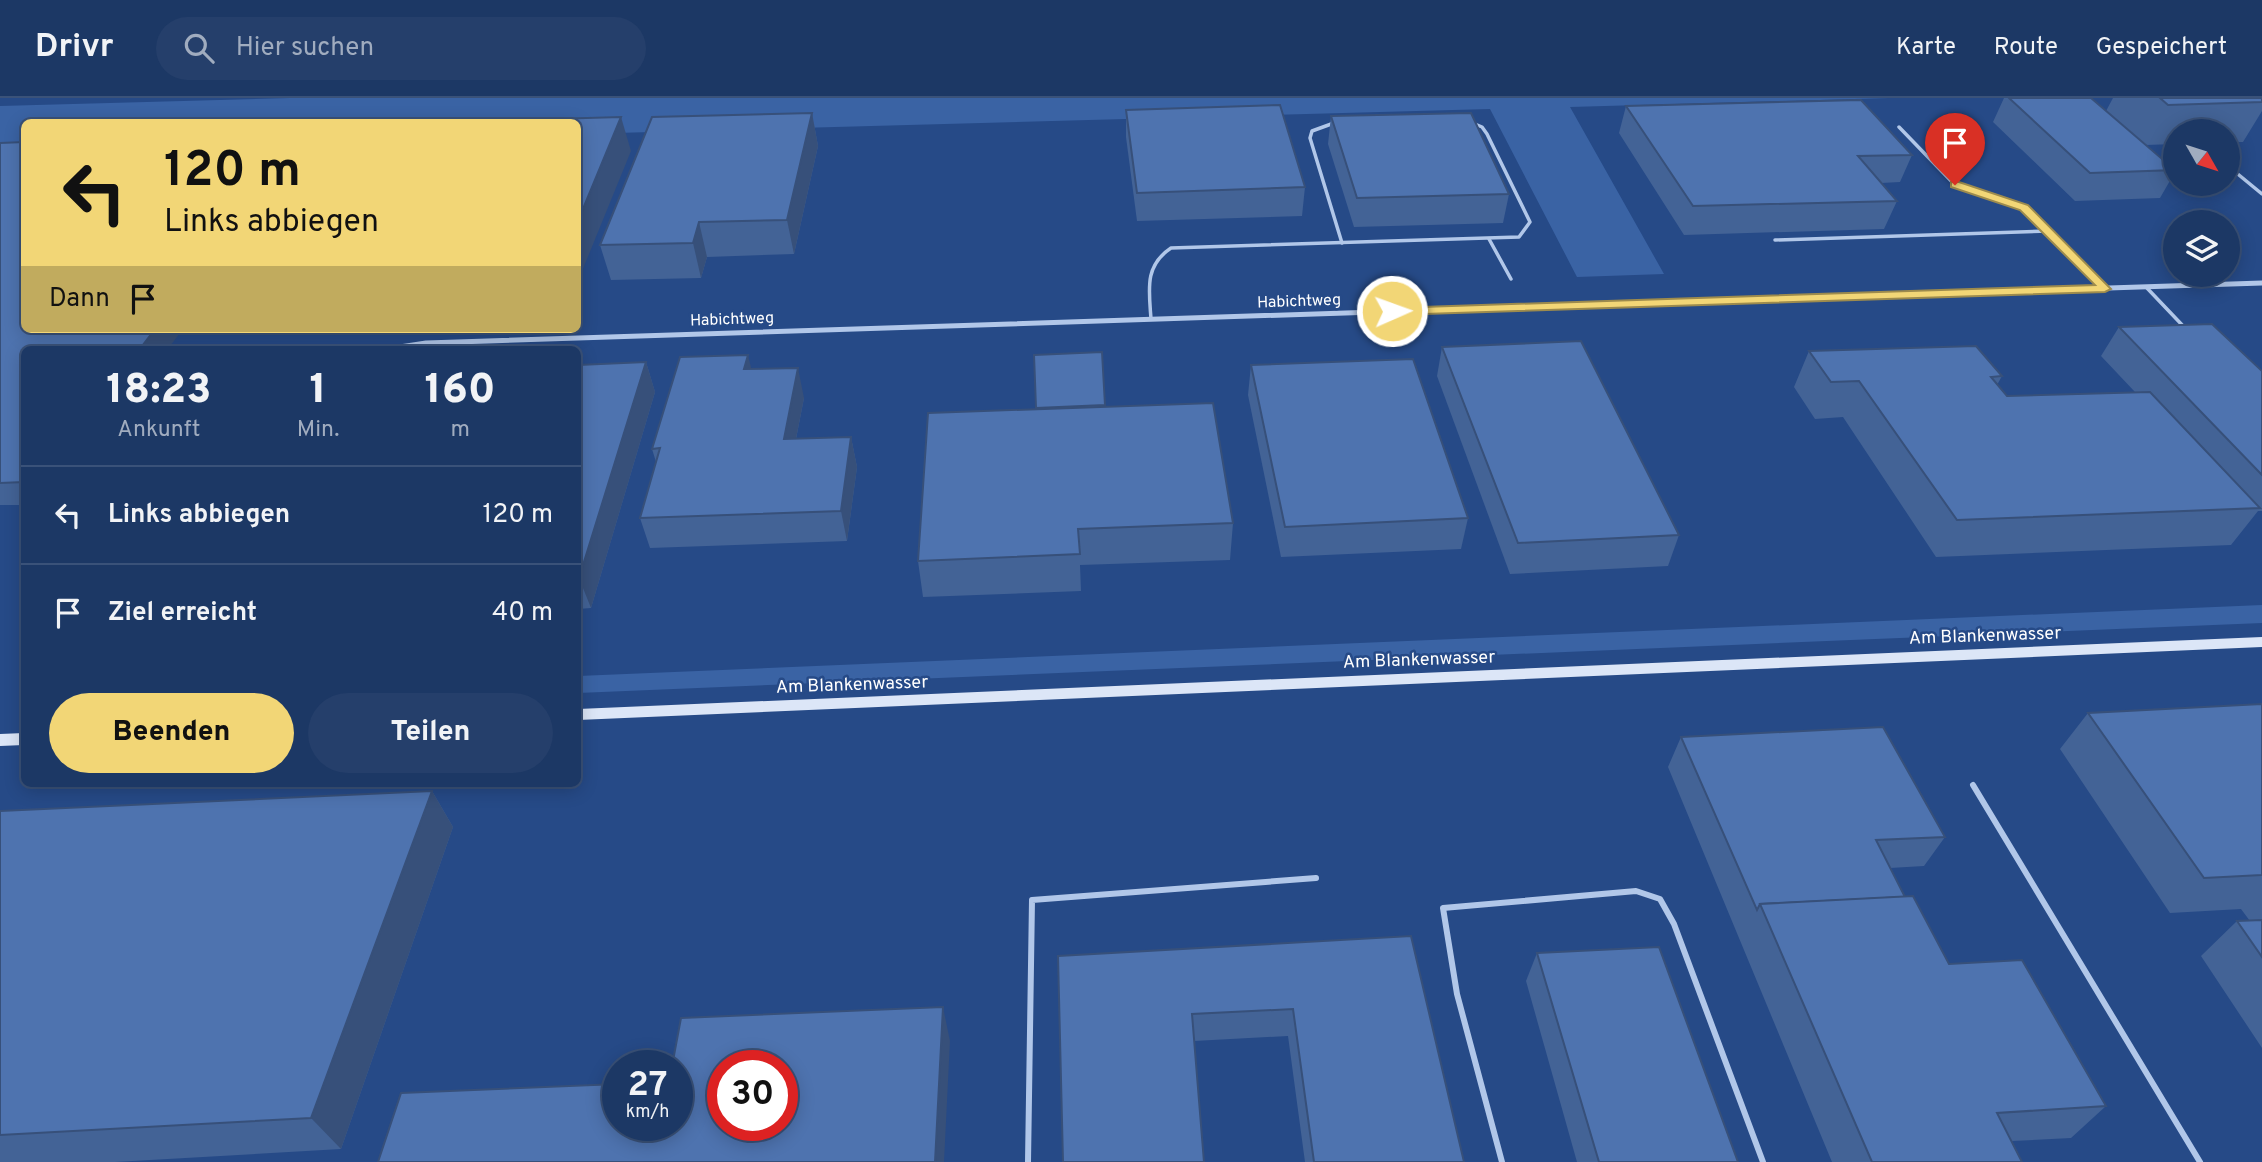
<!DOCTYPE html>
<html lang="de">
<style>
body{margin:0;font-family:Overpass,sans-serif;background:#253f6b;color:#f1f3f6;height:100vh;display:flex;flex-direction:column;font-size:26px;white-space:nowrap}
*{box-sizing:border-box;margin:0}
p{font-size:23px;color:#a0acbf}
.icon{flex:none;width:38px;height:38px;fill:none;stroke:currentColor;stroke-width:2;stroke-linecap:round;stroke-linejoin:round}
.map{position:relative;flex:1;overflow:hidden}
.sheet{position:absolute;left:21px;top:248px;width:560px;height:441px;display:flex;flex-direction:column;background:#1c3865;border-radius:10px;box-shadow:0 4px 18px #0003,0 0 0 2px #3a5279}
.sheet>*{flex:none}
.banner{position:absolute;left:21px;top:21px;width:560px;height:214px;border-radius:10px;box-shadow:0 4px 18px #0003,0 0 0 2px #3a5279;background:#f2d676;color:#111;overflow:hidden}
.needle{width:46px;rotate:129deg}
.fabs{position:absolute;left:2163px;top:21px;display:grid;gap:14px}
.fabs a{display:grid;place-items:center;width:77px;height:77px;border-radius:50%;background:#1c3865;box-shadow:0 4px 18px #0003,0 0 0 2px #3a5279;font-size:35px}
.speed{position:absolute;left:602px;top:952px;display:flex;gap:14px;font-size:35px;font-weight:700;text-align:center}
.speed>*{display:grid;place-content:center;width:91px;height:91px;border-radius:50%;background:#1c3865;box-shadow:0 4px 18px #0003,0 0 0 2px #3a5279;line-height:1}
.speed small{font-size:18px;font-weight:400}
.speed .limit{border:10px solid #d22;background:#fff;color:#111}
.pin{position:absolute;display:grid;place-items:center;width:60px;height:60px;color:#fff;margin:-72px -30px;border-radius:50% 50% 50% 0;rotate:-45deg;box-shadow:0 0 7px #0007}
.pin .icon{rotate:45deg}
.me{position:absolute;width:77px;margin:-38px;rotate:88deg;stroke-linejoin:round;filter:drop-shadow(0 0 5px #0008)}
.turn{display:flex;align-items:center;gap:24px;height:147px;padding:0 28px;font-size:32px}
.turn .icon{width:91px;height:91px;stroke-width:2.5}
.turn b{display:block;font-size:49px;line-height:60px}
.then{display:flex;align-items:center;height:66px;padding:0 28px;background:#0003;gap:14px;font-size:26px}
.eta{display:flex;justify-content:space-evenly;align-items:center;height:119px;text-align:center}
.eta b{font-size:42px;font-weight:800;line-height:49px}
.cta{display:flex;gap:14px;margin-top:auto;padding:14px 28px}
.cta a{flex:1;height:80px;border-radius:42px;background:#f2d676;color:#111;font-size:28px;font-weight:800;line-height:80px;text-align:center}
.cta a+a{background:#253f6b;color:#f1f3f6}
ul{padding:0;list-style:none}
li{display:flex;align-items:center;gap:21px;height:98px;padding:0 28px;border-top:2px solid #3a5279}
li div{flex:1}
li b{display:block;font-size:26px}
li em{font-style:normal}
header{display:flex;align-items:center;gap:42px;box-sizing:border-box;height:98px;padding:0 35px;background:#1c3865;border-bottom:2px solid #3a5279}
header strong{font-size:33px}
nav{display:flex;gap:38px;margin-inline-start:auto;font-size:24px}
.search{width:490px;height:63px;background:#253f6b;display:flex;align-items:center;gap:18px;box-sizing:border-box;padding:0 24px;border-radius:38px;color:#a0acbf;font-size:26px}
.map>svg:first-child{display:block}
</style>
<header>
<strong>Drivr</strong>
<div class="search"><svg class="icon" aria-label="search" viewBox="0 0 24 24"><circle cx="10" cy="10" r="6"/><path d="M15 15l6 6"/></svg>Hier suchen</div>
<nav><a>Karte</a><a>Route</a><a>Gespeichert</a></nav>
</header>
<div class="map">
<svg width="2262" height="1064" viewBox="0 0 2262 1064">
<rect width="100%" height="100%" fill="#264a87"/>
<g fill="#3a63a4">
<polygon points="290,0 1889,0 1570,9 1664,176 1577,179 1490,11 578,36 578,24 24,24 24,49 0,50 0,8"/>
<polygon points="2262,507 2262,525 578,595 578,578"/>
</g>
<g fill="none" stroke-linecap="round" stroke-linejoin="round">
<g stroke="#b1c7e9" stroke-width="3.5">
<polyline points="1334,25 1312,33 1310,40 1342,145"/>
<polyline points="1899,29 1955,87 2024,109 2105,191"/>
<polyline points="2228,68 2262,96"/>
<polyline points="1489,141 1511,181"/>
<polyline points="1775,142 2048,133"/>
<polyline points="2146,189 2185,230"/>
<path d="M 1151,221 C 1149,192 1144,168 1171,150 L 1519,139 L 1530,124 L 1487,36 L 1482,29 L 1470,24"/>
</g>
<g stroke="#b1c7e9" stroke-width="6">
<polyline points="1973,687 2200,1064"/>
<polyline points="1028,1064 1032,802 1316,780"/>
<polyline points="1502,1064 1457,896 1443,810 1636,793 1660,801 1674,826 1763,1064"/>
</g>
<polyline stroke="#b1c7e9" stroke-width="5" points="380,252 426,245 2262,185"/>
<g fill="#dce6f7" fill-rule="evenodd">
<polygon points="2262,539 2262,549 578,622 578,611"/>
<polygon points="24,635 24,647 0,648 0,636"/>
</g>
</g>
<g fill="#436396">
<polygon points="2004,0 2091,0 2106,13 2113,0 2262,0 2262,13 2243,44 2228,44 2228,33 2175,33 2175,46 2146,47 2175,72 2175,74 2160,100 2075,103 1993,24"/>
<polygon points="1626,8 1912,57 1900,84 1881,85 1897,103 1884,131 1684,137 1619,35"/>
<polygon points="1126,12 1305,89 1302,118 1137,123 1126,39"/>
<polygon points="812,15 818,48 794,156 707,159 701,180 611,182 600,147"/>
<polygon points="1331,18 1509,96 1503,125 1354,129 1328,46"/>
<polygon points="0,45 24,252 24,407 0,407"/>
<polygon points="2119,229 2262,273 2262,413 2258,413 2231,447 1936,459 1843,319 1815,321 1794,289 1809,253 2002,278 1997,287 2007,298 2135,294 2101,258"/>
<polygon points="1442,249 1679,437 1668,468 1510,476 1437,278"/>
<polygon points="1102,254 1105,309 1233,425 1230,462 1080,467 1081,493 923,499 918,463 1036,312 1034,257"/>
<polygon points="646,264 655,294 591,510 578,511 578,267"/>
<polygon points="1251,267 1468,420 1461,451 1281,459 1248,297"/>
<polygon points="752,271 804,300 796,341 851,339 857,369 847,443 650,450 640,420 656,364 652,351"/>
<polygon points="2262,606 2262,950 2201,858 2237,823 2250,823 2241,811 2170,815 2060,651 2088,615"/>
<polygon points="1681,639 1945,739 1924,768 1890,770 1905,799 1949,866 2106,1008 2071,1040 2012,1043 2022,1064 1832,1064 1668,669"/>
<polygon points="432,693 453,729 341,1051 115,1064 0,1064 0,713"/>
<polygon points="1411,838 1464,1064 1305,1064 1288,938 1194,943 1058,858"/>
<polygon points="1537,855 1738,1064 1577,1064 1526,883"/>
</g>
<g fill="#37507a">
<polygon points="812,15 818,48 794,156 787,122"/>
<polygon points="621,19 631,53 578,183 578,123"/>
<polygon points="699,124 707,159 701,180 693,145"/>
<polygon points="155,231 183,231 167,252 139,252"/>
<polygon points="748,257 755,286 744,271"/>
<polygon points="646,264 655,294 591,510 579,480"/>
<polygon points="798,270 804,300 790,371 784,341"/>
<polygon points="851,339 857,369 847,443 841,413"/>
<polygon points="432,693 453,729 341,1051 311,1020"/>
<polygon points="943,909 950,943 944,1064 935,1064"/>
</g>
<g fill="#4e73af" stroke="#37507a" stroke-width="2" fill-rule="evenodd">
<polygon points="2009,0 2091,0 2175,72 2090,75"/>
<polygon points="2160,0 2262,0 2262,4 2168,7"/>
<polygon points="1861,2 1912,57 1858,58 1897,103 1693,108 1626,8"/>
<polygon points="1280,7 1305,89 1137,95 1126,12"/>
<polygon points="812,15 787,122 699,124 693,145 600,147 652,19"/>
<polygon points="1471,15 1509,96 1357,100 1331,18"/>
<polygon points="621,19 578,123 578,24 476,24 477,23"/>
<polygon points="24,44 24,231 155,231 139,252 24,252 24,384 0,385 0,45"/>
<polygon points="2212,226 2262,273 2262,377 2119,229"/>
<polygon points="1581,243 1679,437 1518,445 1442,249"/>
<polygon points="1976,248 2002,278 1991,279 2007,298 2150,294 2260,410 1957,422 1859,283 1831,284 1809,253"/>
<polygon points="1102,254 1105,307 1036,310 1034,257"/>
<polygon points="748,257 744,271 798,270 784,341 851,339 841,413 640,420 660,350 652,351 680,259"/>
<polygon points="1413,261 1468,420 1285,429 1251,267"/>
<polygon points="646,264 579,480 578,480 578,267"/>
<polygon points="1213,305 1233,425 1078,431 1080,456 918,463 928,315"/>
<polygon points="2262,606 2262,777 2204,780 2088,615"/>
<polygon points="1883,629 1945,739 1876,742 1905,799 1760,806 1757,812 1681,639"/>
<polygon points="432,693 311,1020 0,1037 0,713"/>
<polygon points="1913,798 1949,866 2022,862 2106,1008 1997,1015 2022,1064 1872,1064 1760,806"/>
<polygon points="2262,822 2262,859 2237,823"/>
<polygon points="1411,838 1464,1064 1314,1064 1293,911 1192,916 1204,1064 1063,1064 1058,858"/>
<polygon points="1659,849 1738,1064 1599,1064 1537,855"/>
<path d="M 943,909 L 935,1064 L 378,1064 L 401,995 L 618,986 L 618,1027 L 677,1027 L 677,968 L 672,968 L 681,920 ZM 723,968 L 782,968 L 782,1027 L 723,1027 Z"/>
</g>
<polygon fill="#f2d676" stroke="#9d8b4d" stroke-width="2" points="1951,84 1959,84 2028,107 2111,191 2105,194 1392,217 1386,213 1392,210 2095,187 2020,112 1951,89"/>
<g text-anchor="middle" stroke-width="5" stroke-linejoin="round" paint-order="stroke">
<g font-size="16" fill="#fff" stroke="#264a87">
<text transform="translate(1299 202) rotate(-2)" y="6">Habichtweg</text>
<text transform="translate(732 220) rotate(-2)" y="6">Habichtweg</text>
</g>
<g font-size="18" fill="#fff" stroke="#264a87">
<text transform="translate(1985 537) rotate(-2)" y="6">Am Blankenwasser</text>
<text transform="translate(1419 561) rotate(-2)" y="6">Am Blankenwasser</text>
<text transform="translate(852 586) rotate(-2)" y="6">Am Blankenwasser</text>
</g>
</g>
</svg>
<div class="fabs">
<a><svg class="needle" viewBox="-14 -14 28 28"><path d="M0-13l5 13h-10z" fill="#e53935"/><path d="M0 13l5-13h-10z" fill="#a0acbf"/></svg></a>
<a><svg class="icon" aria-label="layers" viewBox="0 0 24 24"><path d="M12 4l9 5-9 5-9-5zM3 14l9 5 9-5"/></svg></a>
</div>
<div class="speed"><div>27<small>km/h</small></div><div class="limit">30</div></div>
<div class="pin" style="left:1955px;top:87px;background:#d93025"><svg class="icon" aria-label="arrive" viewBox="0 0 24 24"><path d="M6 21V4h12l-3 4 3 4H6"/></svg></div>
<svg class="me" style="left:1392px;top:213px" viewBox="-20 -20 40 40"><circle r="17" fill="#f2d676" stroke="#fff" stroke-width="3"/><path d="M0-11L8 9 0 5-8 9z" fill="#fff"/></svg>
<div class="banner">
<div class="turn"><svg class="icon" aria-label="left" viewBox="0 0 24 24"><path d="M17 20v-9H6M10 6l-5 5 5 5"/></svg><div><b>120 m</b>Links abbiegen</div></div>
<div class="then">Dann<svg class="icon" aria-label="arrive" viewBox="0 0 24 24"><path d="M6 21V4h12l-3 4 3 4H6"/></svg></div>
</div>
<section class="sheet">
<div class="eta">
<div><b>18:23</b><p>Ankunft</p></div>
<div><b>1</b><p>Min.</p></div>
<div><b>160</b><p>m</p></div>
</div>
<ul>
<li><svg class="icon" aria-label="left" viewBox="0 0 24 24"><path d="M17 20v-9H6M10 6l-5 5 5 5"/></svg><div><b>Links abbiegen</b></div><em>120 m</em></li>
<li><svg class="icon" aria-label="arrive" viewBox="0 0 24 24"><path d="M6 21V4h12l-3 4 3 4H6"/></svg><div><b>Ziel erreicht</b></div><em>40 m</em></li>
</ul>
<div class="cta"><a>Beenden</a><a>Teilen</a></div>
</section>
</div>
